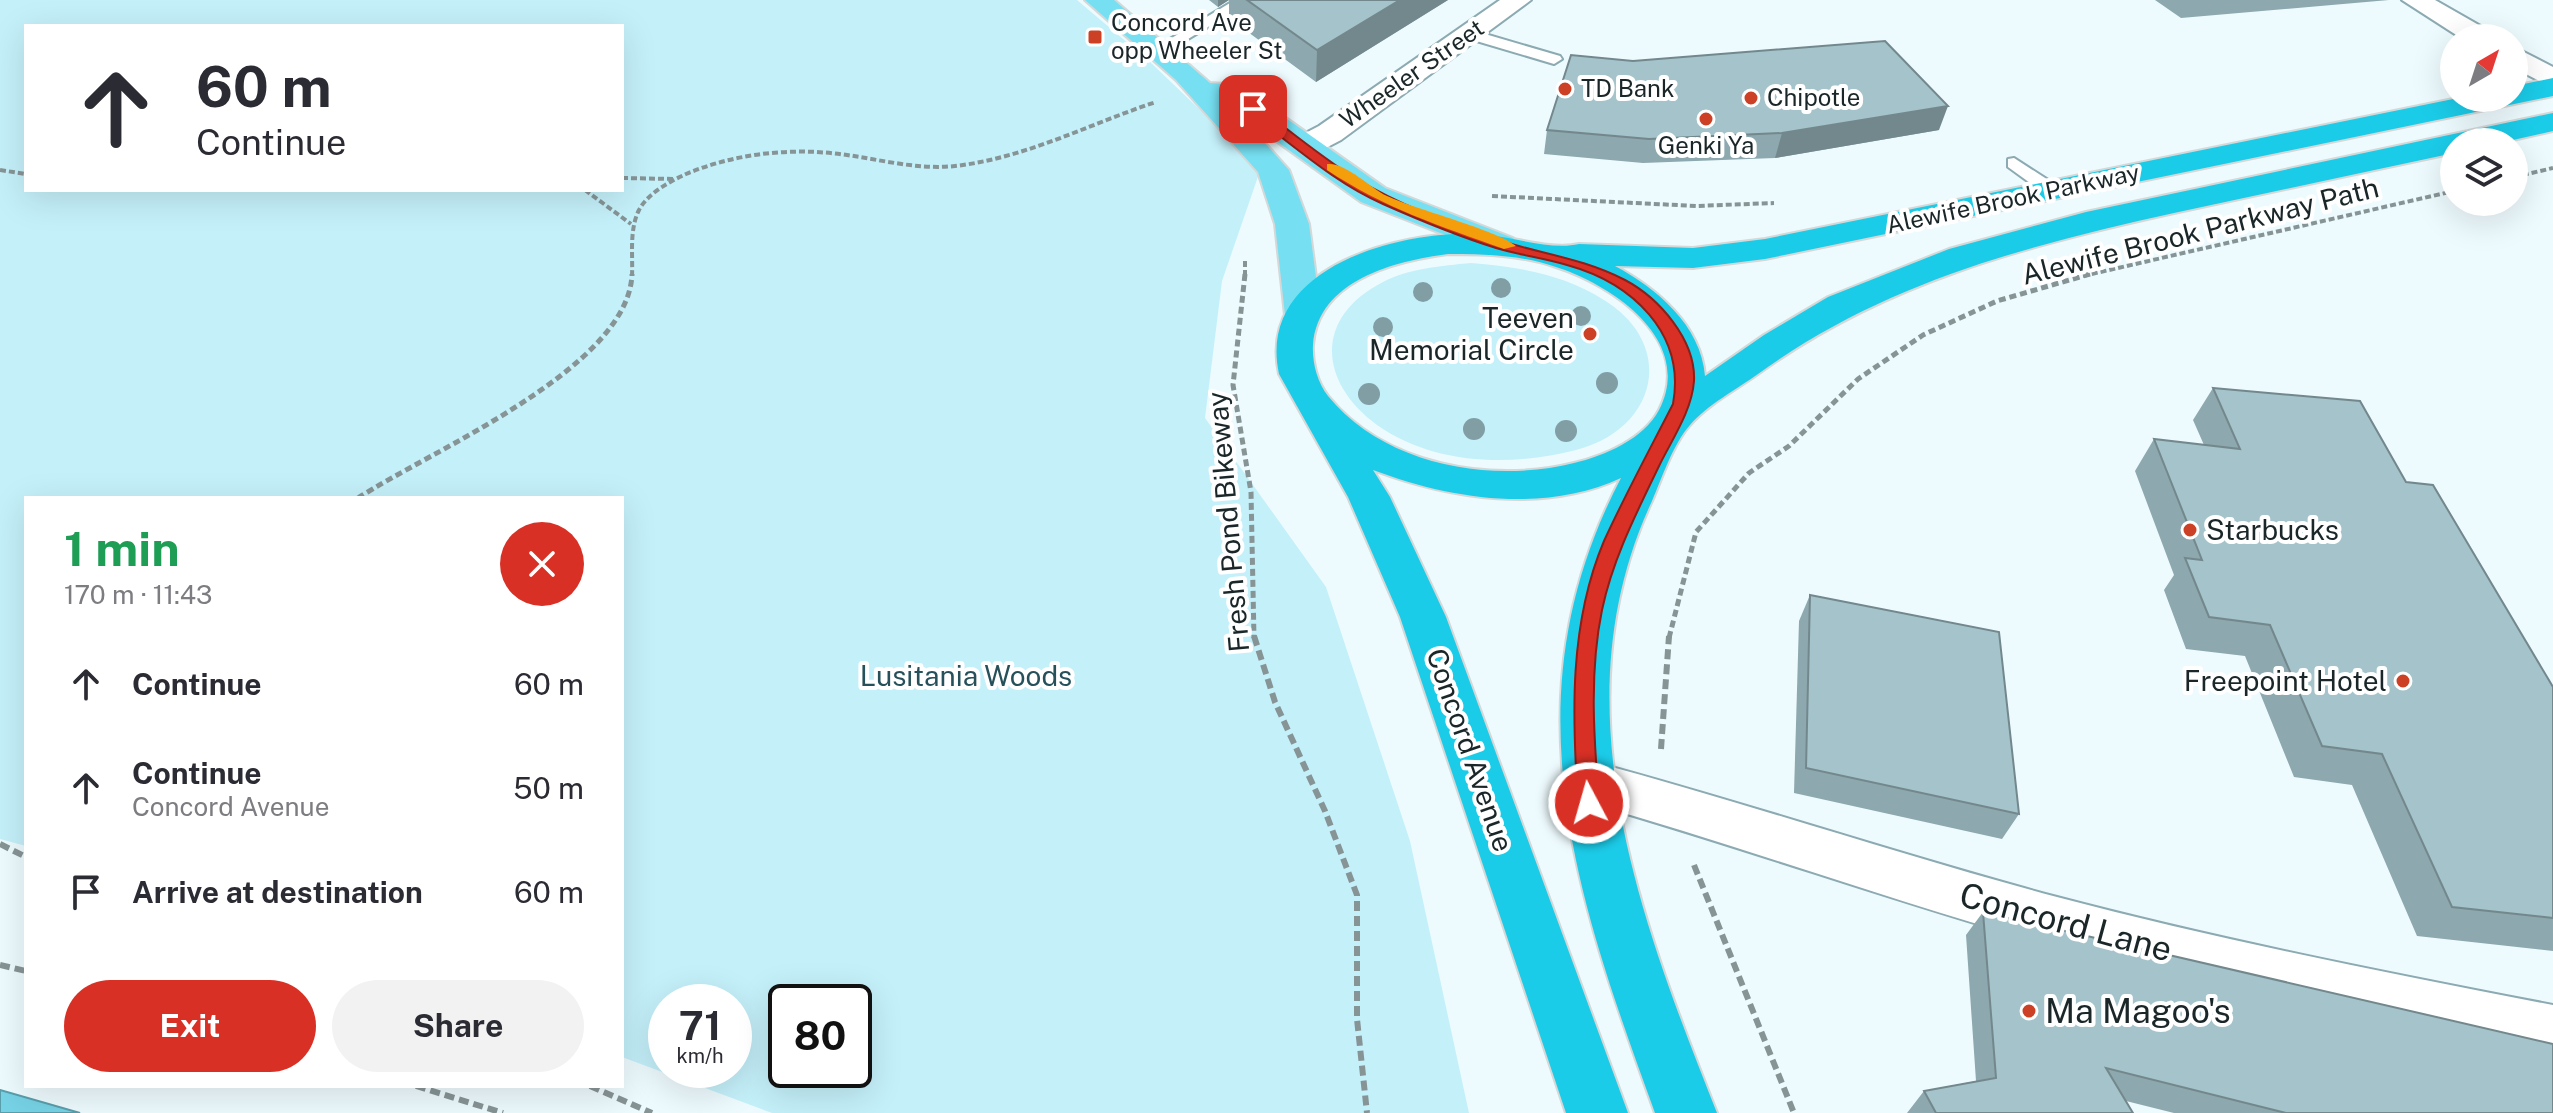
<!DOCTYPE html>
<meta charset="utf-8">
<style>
body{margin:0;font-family:"Public Sans",sans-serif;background:#f2f2f3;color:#2b2b33;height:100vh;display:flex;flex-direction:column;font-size:30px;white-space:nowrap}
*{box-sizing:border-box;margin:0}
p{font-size:26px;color:#7c7c81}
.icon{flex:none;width:44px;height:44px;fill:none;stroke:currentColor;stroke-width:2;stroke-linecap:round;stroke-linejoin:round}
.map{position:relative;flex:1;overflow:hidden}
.drawer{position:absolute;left:24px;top:496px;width:600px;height:592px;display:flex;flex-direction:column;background:#fff;border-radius:0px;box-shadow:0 8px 32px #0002}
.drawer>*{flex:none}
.banner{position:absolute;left:24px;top:24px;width:600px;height:168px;border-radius:0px;box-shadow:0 8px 32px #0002;background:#fff;color:#2b2b33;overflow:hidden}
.needle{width:52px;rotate:39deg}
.buttons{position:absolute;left:2440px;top:24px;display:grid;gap:16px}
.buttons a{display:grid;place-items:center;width:88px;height:88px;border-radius:50%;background:#fff;box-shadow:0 8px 32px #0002;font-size:40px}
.speed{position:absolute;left:648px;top:984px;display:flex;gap:16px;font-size:40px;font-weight:700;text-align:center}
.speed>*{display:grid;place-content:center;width:104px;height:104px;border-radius:50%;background:#fff;box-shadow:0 8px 32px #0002;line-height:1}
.speed small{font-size:20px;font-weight:400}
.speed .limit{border:4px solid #111;border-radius:12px;background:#fff;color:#111}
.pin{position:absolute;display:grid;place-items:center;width:68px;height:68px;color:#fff;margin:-34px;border-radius:16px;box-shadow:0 4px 12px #0006}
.me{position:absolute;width:88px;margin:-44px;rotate:354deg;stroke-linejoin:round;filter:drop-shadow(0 0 6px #0008)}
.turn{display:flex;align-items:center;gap:28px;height:168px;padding:0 40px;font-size:36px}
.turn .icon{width:104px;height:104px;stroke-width:2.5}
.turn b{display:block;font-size:56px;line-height:68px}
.round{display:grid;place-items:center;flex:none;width:84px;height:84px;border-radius:42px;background:#f2f2f3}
.summary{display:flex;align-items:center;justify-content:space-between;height:136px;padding:0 40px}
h1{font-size:48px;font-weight:700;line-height:60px;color:#1e9e55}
.button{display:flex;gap:16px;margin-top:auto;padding:16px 40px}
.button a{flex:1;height:92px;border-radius:48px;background:#d93025;color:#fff;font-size:32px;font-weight:700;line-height:92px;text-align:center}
.button a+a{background:#f2f2f3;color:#2b2b33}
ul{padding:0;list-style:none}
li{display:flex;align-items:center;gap:24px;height:104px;padding:0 40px}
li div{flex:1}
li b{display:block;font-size:30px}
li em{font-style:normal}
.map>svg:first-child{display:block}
</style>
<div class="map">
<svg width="2553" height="1113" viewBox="0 0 2553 1113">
<rect width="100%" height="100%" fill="#eefbfe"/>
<g fill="#c4f0fa" fill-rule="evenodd">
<path d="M 0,0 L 1077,0 L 1149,61 L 1261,168 L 1222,281 L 1205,418 L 1326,587 L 1410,841 L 1469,1113 L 772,1113 L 622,1057 L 622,498 L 26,498 L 26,846 L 0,839 ZM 26,26 L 622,26 L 622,190 L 26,190 ZM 666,1002 L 734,1002 L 734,1070 L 666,1070 ZM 786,1002 L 854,1002 L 854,1070 L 786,1070 Z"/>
<path d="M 1471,263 C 1519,267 1563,274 1604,300 C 1678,346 1656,430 1576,450 C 1511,467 1434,465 1377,425 C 1318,382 1314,317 1383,282 C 1410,268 1441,266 1471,263 Z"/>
</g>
<polygon fill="#76d2e5" stroke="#5a9eac" stroke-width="2" points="0,1090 80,1113 0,1113"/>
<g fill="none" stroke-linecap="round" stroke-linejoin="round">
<g stroke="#8caab1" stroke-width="4">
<g id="lane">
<polygon points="1235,0 1253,0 1163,54 1150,51"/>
<polygon points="1468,29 1560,56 1562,59 1554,64 1463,37 1460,34"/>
<polygon points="2014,158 2059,187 2059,195 2047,195 2008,167 2008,159"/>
</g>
</g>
<g stroke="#8caab1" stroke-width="4">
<g id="street">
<polygon points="1500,0 1531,0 1341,140 1316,153 1294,153 1289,146 1294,139 1319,126"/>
<polygon points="2402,0 2435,0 2491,32 2495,38 2461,38"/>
<polygon points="2514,47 2553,67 2553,88 2514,68"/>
<path d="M 1586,760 C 1744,802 1899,855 2057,897 C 2220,940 2387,973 2553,1005 L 2553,1061 C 2386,1027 2220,992 2056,947 C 1898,903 1744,847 1586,802 L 1568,796 L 1561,781 L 1568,766 Z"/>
</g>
</g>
<g stroke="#d6d8d8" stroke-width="4">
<polygon id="primary" points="1085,0 1114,0 1210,83 1226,84 1273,109 1385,188 1513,238 1518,245 1513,252 1501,255 1489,252 1361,202 1240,115 1289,170 1309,224 1321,315 1316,323 1303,326 1290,323 1285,315 1275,224 1258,172 1176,80"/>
</g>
<g stroke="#d6d8d8" stroke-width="4">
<path id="highway" d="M 2553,78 L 2553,96 L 1765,259 L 1693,268 L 1615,266 C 1656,288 1701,325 1705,376 L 1764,335 L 1828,297 L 1949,249 L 2086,212 L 2553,113 L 2553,131 L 2504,142 L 2454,142 L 2454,153 C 2360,173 2267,193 2174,213 C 2025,246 1883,283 1758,374 C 1737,389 1707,405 1690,425 C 1673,444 1662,478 1652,501 C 1557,704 1640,919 1717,1113 L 1655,1113 C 1576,896 1506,698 1621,478 C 1543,514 1450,499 1373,470 L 1390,497 L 1446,617 L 1628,1113 L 1566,1113 L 1400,617 L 1348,497 L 1279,374 C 1256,268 1397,231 1476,234 C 1509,235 1549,251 1579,244 L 1693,248 L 1765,239 L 2458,98 L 2514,98 L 2514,86 ZM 1448,254 C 1484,254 1522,255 1556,267 C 1612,285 1695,340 1659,410 C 1644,439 1604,456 1574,463 C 1491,484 1384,465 1328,396 C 1317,382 1312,362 1313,345 C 1318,280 1395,261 1448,254 Z"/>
</g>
<g stroke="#879496" stroke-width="4" stroke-dasharray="6 3" stroke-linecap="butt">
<polyline points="0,170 26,174"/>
<polyline points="2514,177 2553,168"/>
<polyline points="622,178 674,179"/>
<polyline points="585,190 631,224"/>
<polyline points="1492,196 1696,206 1774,203"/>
<path d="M 632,276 C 633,255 629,230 639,210 C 648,193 669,182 686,174 C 736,153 793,147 847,155 C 882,160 919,170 955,166 C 1026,158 1089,124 1156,102"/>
<polyline points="1245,276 1245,261"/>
<polyline points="2083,276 2454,191"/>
</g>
<g stroke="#879496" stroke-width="5" stroke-dasharray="7 4" stroke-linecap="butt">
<polyline points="1245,274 1233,385 1251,492 1254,638"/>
<path d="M 358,498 C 430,451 629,368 632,274"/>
<polyline points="1669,638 1696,532 1749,473 1789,446 1858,379 1923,335 1997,301 2090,274"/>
</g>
<g stroke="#879496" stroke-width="6" stroke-dasharray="10 5" stroke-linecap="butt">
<polyline points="1254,636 1275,702 1325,811 1357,895 1357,1019 1367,1113"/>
<polyline points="1661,749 1669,636"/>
<polyline points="0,844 26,857"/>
<polyline points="1694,865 1794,1113"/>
<polyline points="0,965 26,971"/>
<polyline points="416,1086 503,1113"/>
<polyline points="590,1086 652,1113"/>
</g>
<use href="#lane" fill="#fff" fill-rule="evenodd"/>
<use href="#street" fill="#fff" fill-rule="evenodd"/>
<use href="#primary" fill="#76e0f2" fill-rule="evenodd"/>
<use href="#highway" fill="#1bcce9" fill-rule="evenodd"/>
</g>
<g fill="#819ea4">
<circle cx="1501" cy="288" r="10"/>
<circle cx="1423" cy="292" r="10"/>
<circle cx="1581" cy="316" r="10"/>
<circle cx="1383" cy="327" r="10"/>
<circle cx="1607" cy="383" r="11"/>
<circle cx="1369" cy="394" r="11"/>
<circle cx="1474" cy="429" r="11"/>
<circle cx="1566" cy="431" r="11"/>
</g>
<g fill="#8da8ae">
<polygon points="1209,0 1448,0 1316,82 1229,18 1229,0 1218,7"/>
<polygon points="2155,0 2389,0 2181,18"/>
<polygon points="1547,130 1939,130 1775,158 1643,163 1544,154"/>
<polygon points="2213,388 2406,482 2553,687 2553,951 2417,936 2352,785 2294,777 2245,656 2186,649 2164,590 2174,575 2135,471 2154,439 2204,445 2193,420"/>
<polygon points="1810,595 2019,814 2002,839 1794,793 1799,621"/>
<polygon points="1983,912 2553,1113 2174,1113 2126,1101 2133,1113 1907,1113 1924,1091 1976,1081 1966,935"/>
</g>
<g fill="#73888d">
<polygon points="1218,0 1229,0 1218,7"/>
<polygon points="1400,0 1448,0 1316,82 1317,50"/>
<polygon points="1948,106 1939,130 1775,158 1782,133"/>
</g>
<g fill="#a4c3ca" stroke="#73888d" stroke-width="2">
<polygon points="1247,0 1400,0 1317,50"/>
<polygon points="1885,41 1948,106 1782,133 1649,139 1547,130 1571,55 1633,61"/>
<polygon points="2213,388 2360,401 2406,482 2433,485 2553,687 2553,918 2452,907 2382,754 2322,746 2270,625 2209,617 2185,558 2202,560 2154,439 2240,449"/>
<polygon points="1810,595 1999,632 2019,814 1806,768"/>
<polygon points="1983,912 2553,1044 2553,1113 2286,1113 2106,1068 2133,1113 1936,1113 1924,1091 1996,1078"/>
</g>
<path fill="#d93025" stroke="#8d1f18" stroke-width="2" d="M 1248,106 L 1257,106 C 1289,130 1321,157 1355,178 C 1400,205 1454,226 1505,242 C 1547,255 1584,259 1625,280 C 1659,298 1696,340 1694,381 C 1692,410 1673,438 1660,464 C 1637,512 1613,558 1602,610 C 1589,673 1594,739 1599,803 L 1596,809 L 1581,809 L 1578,803 C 1572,715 1569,624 1604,541 C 1625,495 1650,449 1673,404 C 1686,333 1632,283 1567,265 C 1544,258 1519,255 1496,248 C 1458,236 1419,220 1383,204 C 1334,183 1291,143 1248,112 Z"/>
<path fill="#f59e0b" d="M 1327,164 C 1346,162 1370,188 1387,196 C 1417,210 1497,230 1516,246 L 1504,249 C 1440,226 1384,208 1327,170 Z"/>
<g fill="#cc4125" stroke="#fff" stroke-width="3">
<rect x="1087" y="29" width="16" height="16" rx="4"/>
<circle cx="1565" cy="89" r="8"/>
<circle cx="1751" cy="98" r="8"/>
<circle cx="1706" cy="119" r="8"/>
<circle cx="1590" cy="334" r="8"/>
<circle cx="2190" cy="530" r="8"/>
<circle cx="2403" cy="681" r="8"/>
<circle cx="2029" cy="1011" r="8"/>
</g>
<g text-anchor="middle" stroke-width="8" stroke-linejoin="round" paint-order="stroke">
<g font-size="24" fill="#1a2628" stroke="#fff" text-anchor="start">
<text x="1111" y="31">Concord Ave<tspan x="1111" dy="28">opp Wheeler St</tspan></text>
<text x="1581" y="97">TD Bank</text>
<text x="1767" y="106">Chipotle</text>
<text x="1706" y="154" text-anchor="middle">Genki Ya</text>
</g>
<g font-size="24" fill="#1a2628" stroke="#fff">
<text transform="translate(1412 74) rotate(-35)" y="8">Wheeler Street</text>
<text transform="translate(2013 199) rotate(-12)" y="8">Alewife Brook Parkway</text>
</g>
<g font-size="28" fill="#1a2628" stroke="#fff">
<text transform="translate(2200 231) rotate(-14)" y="10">Alewife Brook Parkway Path</text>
<text transform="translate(1228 522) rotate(-95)" y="10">Fresh Pond Bikeway</text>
<text transform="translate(1470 750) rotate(71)" y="10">Concord Avenue</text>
</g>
<g font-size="28" fill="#1a2628" stroke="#fff" text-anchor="end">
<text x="1574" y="328">Teeven<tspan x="1574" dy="32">Memorial Circle</tspan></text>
<text x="2206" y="540" text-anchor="start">Starbucks</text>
<text x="2387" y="691">Freepoint Hotel</text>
</g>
<g font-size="28" fill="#27515a" stroke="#fff">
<text x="966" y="686">Lusitania Woods</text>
</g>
<g font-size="34" fill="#1a2628" stroke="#fff">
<text transform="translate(2066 922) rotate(15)" y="12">Concord Lane</text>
</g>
<g font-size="34" fill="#1a2628" stroke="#fff" text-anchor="start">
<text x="2045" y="1023">Ma Magoo's</text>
</g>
</g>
</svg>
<div class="buttons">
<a><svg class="needle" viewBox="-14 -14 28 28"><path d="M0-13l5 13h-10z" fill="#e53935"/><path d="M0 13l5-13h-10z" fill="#7c7c81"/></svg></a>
<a><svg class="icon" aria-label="layers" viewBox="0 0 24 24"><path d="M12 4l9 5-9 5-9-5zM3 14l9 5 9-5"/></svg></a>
</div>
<div class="speed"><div>71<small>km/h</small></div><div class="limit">80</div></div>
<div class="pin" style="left:1253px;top:109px;background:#d93025"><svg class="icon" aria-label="arrive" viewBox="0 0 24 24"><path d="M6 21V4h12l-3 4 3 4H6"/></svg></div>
<svg class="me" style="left:1589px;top:803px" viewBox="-20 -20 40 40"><circle r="17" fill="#d93025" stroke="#fff" stroke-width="3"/><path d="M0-11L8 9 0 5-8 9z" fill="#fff"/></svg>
<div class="banner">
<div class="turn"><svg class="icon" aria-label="ahead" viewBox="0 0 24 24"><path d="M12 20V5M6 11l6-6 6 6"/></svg><div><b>60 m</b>Continue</div></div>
</div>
<section class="drawer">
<div class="summary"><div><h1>1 min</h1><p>170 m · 11:43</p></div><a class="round" style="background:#d93025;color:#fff"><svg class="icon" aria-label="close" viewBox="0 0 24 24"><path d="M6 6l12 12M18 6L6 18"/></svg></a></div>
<ul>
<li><svg class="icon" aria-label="ahead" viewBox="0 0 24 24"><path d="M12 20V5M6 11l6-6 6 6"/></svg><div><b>Continue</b></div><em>60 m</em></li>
<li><svg class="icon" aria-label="ahead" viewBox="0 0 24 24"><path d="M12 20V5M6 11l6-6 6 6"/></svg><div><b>Continue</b><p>Concord Avenue</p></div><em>50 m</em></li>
<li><svg class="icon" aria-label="arrive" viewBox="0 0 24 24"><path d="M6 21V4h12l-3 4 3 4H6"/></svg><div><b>Arrive at destination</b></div><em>60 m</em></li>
</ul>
<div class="button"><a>Exit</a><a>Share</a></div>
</section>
</div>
